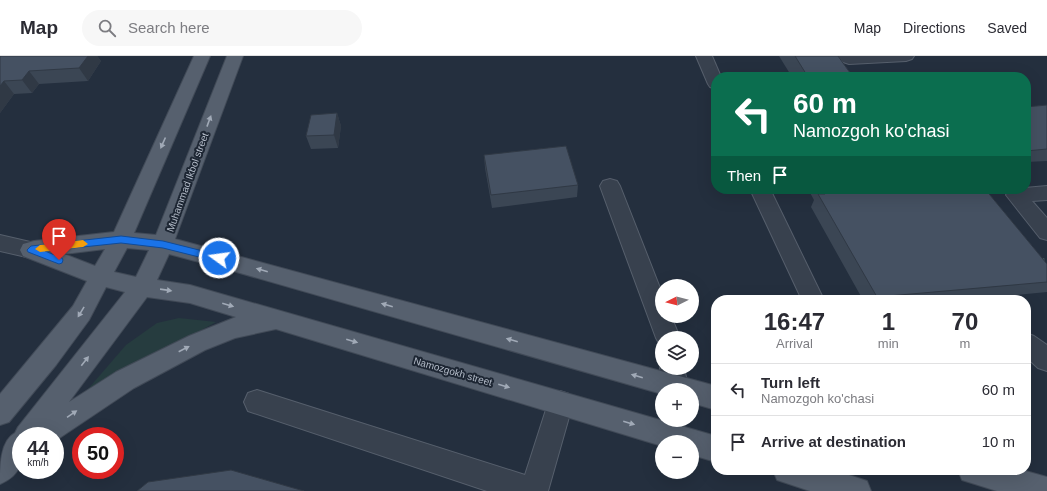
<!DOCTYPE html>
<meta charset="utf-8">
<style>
body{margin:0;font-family:Arial,sans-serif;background:#f7f7f7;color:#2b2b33;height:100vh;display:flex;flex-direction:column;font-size:15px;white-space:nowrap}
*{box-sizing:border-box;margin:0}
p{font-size:13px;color:#7c7c81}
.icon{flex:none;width:22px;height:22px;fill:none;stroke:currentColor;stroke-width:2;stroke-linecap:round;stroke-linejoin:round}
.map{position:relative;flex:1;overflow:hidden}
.drawer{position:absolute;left:711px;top:239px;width:320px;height:180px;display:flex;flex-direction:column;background:#fff;border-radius:16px;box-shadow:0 4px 16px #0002}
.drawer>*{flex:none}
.hud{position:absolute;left:711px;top:16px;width:320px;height:122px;border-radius:16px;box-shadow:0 4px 16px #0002;background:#0b6e4f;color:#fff;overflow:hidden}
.needle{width:26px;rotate:264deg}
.buttons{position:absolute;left:655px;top:223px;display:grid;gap:8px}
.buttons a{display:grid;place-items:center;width:44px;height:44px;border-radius:50%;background:#fff;box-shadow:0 4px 16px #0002;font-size:20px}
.speed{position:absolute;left:12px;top:371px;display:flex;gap:8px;font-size:20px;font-weight:700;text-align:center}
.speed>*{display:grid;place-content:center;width:52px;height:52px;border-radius:50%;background:#fff;box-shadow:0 4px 16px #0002;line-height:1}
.speed small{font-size:10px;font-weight:400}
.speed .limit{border:6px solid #d22;background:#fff;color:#111}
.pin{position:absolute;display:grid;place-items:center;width:34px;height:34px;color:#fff;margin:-41px -17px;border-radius:50% 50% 50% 0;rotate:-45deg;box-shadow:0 0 4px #0007}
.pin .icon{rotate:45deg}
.me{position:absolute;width:44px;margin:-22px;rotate:284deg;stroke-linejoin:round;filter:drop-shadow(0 0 3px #0008)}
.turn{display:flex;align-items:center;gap:14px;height:84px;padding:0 16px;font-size:18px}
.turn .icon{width:52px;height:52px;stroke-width:2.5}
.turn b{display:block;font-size:28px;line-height:34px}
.then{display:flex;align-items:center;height:38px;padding:0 16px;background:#0003;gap:8px;font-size:15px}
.eta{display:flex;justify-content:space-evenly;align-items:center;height:68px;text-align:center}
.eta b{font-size:24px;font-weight:600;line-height:28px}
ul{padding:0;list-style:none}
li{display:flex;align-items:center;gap:12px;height:52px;padding:0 16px;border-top:1px solid #e1e1e2}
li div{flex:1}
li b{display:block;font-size:15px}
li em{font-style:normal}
header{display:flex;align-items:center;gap:24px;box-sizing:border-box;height:56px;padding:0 20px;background:#fff;border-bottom:1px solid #e1e1e2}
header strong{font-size:19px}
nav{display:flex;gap:22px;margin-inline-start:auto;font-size:14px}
.search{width:280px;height:36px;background:#f7f7f7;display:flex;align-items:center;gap:10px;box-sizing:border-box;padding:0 14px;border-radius:22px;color:#7c7c81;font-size:15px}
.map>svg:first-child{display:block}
</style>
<header>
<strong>Map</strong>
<div class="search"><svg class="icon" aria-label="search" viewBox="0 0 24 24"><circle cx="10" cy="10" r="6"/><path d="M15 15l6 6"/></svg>Search here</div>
<nav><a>Map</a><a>Directions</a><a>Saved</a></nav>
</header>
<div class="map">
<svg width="1047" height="435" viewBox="0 0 1047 435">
<rect width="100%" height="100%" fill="#242f3e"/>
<polygon fill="#263c3f" points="179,262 216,266 82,340 126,289 157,267"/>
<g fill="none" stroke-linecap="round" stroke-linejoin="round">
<g stroke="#565f6c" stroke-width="2">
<g id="minor">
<polygon points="696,0 712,0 721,21 716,21 716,33 710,31 708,28"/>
<polygon points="838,0 914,0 912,3 906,5 849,8 843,6"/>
<polygon points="610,123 617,125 620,130 662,237 662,260 671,260 680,282 662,282 662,290 660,289 656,282 600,130 603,125"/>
<polygon points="1047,130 1047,144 1032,145 1047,162 1047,184 1040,182 1006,139 1009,134 1012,133"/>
<polygon points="750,133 770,133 824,244 802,244"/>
<polygon points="0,179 39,188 42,194 39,200 31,202 0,195"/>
<polygon points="1026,277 1034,280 1047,289 1047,315 1038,312 1026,301"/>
<polygon points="662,307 662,312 684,312 688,330 686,334 664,334 660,312"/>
<polygon points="257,334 525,419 551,338 560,335 569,338 573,347 548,435 487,435 248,355 244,346 248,337"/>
</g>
</g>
<g stroke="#414a57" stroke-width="2">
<g id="major">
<path d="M 194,0 L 210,0 L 134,177 L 156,179 L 227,0 L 243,0 L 175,183 L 716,330 L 716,354 L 692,347 L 692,334 L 662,334 L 662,338 L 233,215 L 169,198 L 157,224 L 190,229 L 716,380 L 716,406 L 692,399 L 692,386 L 662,386 L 662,390 L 276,273 L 235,282 L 205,294 L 134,332 L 55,385 L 55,380 L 21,380 C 21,403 25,417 0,428 C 0,411 0,385 15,377 L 18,371 L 125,236 L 106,231 L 89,264 L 56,309 L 9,366 L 0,369 L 0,338 L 73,250 L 87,225 L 23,200 L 20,194 L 23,188 L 34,185 L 114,176 ZM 127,192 L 149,194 L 136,221 L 114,216 ZM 105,193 L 95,210 L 64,198 ZM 147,241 L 190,247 L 236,261 L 189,280 L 116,316 L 69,346 Z"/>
<polygon points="773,414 834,414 867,425 871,435 810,435 777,424"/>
<polygon points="958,414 1022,414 1047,421 1047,435 997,435 962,424"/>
</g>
</g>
<polyline stroke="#44595c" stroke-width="3" stroke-dasharray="3.5 3.5" stroke-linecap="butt" points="1041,204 1047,203"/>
<use href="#minor" fill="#38414e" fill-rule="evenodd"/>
<use href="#major" fill="#56606e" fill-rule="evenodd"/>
</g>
<g fill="#3b4654">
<polygon points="0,0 97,0 101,5 88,25 39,28 32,37 14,38 0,57"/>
<polygon points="779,0 838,0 853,21 792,21"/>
<polygon points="1047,49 1047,105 1026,106 1026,51"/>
<polygon points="337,57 341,70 338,92 311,93 306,80"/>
<polygon points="484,99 578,129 577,141 492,152 485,112"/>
<polygon points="808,133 985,133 1047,208 1047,236 962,244 863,244 811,151 814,144"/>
</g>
<g fill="#303945">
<polygon points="88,0 97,0 101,5 88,25 79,12"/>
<polygon points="29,15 39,28 32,37 22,24"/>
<polygon points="4,25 14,38 0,57 0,30"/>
<polygon points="337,57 341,70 338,92 334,79"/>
</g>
<g fill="#455162" stroke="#303945">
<polygon points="0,0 88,0 79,12 29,15 22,24 4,25 0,30"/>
<polygon points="795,0 838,0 853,21 808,21"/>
<polygon points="1047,49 1047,93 1026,95 1026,51"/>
<polygon points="337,57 334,79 306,80 311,59"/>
<polygon points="566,90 578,129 491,139 484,99"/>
<polygon points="822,133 985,133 1047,208 1047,226 877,241 818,138 825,138"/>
<polygon points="231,414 304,435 137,435 148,426"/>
</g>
<defs><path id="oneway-solid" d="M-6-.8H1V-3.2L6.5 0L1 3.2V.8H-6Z"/></defs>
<g fill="#a1aab7">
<use href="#oneway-solid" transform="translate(209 65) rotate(-70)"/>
<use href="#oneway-solid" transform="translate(163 87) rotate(114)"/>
<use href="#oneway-solid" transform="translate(262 214) rotate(-164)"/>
<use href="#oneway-solid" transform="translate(166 234) rotate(8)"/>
<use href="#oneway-solid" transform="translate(228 249) rotate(16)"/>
<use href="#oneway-solid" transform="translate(387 249) rotate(-164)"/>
<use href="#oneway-solid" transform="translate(81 256) rotate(121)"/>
<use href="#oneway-solid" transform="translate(512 284) rotate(-164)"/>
<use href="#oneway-solid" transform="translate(352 285) rotate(16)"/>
<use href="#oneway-solid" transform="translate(184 293) rotate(-27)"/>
<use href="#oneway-solid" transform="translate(85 305) rotate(-52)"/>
<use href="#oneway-solid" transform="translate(637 320) rotate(-164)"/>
<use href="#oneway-solid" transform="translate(504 330) rotate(16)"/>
<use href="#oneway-solid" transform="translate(72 358) rotate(-34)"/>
<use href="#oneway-solid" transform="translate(629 367) rotate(16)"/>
</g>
<polygon fill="#1a73e8" stroke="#114b97" points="121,180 163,185 219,199 223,202 219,206 163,192 121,187 45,195 62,202 63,204 62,207 59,208 28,196 27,194 31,190"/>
<polygon fill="#f59e0b" points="83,184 88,188 83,191 40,196 35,193 40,189"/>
<g text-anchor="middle" stroke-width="4" stroke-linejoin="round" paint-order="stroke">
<g font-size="10" fill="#b4bcc9" stroke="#1d2633">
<text transform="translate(187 126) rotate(-70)" y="4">Muhammad Ikbol street</text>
<text transform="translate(453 315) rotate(16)" y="4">Namozgokh street</text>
</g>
</g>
</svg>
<div class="buttons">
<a><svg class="needle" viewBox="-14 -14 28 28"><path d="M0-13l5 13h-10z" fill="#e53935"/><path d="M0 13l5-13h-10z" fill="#7c7c81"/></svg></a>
<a><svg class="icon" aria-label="layers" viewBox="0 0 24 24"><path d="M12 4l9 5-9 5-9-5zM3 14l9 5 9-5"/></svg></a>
<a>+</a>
<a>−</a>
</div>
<div class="speed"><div>44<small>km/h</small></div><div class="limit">50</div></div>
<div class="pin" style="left:59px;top:204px;background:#d93025"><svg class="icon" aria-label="arrive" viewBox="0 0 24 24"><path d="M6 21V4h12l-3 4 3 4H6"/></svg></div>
<svg class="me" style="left:219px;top:202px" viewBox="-20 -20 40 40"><circle r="17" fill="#1a73e8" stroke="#fff" stroke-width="3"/><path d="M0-11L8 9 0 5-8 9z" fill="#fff"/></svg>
<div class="hud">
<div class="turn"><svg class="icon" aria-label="left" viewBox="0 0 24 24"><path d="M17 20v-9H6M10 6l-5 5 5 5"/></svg><div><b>60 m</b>Namozgoh ko'chasi</div></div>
<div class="then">Then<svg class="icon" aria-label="arrive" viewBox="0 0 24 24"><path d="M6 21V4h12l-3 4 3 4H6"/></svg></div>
</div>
<section class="drawer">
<div class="eta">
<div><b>16:47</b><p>Arrival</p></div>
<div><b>1</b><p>min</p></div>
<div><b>70</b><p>m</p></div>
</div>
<ul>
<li><svg class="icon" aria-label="left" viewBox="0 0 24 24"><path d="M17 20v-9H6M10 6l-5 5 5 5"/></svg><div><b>Turn left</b><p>Namozgoh ko'chasi</p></div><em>60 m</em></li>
<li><svg class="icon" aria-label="arrive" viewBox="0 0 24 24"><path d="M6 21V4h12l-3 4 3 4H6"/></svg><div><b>Arrive at destination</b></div><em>10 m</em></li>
</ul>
</section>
</div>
